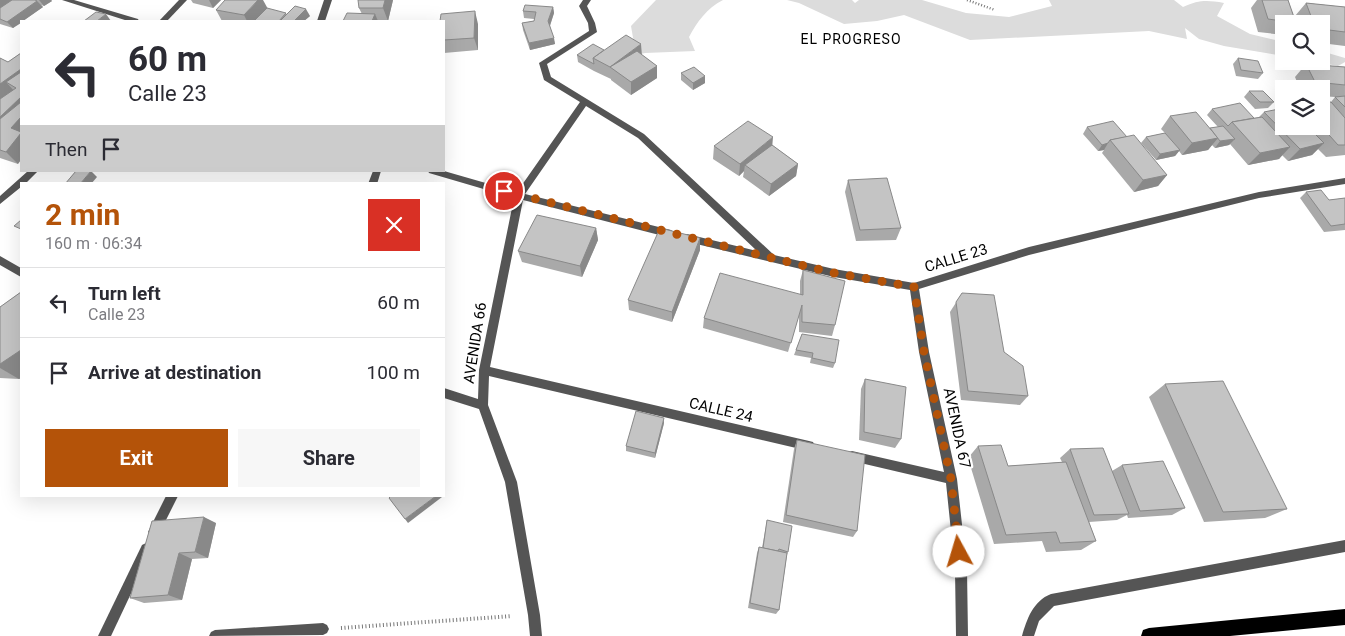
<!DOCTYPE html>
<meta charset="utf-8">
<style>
body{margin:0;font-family:Roboto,sans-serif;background:#f7f7f7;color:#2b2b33;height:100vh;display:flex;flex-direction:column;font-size:19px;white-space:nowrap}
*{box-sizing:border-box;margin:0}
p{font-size:16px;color:#7c7c81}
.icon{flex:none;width:28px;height:28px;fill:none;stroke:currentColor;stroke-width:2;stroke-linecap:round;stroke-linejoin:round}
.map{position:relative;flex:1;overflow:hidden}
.drawer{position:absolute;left:20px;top:182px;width:425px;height:315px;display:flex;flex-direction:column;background:#fff;border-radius:0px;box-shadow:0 5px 20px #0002}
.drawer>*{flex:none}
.hud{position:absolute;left:20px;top:20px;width:425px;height:152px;border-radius:0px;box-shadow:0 5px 20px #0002;background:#fff;color:#2b2b33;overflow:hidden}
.tools{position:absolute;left:1275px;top:15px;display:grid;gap:10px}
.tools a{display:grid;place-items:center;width:55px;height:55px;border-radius:0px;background:#fff;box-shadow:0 5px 20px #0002;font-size:25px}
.pin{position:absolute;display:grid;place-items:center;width:42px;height:42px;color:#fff;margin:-21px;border:2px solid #fff;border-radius:50%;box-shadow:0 1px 5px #0007}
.me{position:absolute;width:55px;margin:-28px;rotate:354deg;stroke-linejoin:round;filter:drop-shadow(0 0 4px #0008)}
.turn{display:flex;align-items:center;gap:18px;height:105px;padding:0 25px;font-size:22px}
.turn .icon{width:65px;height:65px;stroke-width:2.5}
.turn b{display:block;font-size:35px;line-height:42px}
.then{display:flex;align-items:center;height:48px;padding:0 25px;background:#0003;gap:10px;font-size:19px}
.round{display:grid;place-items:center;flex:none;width:52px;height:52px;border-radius:0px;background:#f7f7f7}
.overview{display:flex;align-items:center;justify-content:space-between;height:85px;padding:0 25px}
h1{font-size:30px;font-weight:700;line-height:38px;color:#b45309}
.cta{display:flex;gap:10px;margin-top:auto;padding:10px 25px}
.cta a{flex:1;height:58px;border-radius:0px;background:#b45309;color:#fff;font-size:20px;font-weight:700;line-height:58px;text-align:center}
.cta a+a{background:#f7f7f7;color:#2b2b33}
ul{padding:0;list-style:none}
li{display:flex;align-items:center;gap:15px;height:70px;padding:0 25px;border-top:1px solid #e1e1e2}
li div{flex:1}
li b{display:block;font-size:19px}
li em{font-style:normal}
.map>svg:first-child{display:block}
</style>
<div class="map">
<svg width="1345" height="636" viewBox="0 0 1345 636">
<rect width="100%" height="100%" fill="#fff"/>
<g fill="#dcdcdc">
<path d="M 656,0 L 723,0 C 707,8 697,22 689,37 L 695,51 L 645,53 L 636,55 L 631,26 Z"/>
<path d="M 787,0 L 852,0 L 855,3 L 859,0 L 922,0 L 966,13 L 1009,17 L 1052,6 L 1049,0 L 1174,0 L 1183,7 C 1199,0 1206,0 1224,3 L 1217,16 L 1250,34 L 1284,42 L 1284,56 L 1224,46 L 1199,39 L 1185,28 L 1187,39 L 1149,31 L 970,40 L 904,15 L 877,21 L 844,24 L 799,3 Z"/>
<polygon points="1321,51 1345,58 1345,62 1338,66 1311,61 1321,61"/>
</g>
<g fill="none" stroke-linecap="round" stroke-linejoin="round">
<polyline stroke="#777" stroke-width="2.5" stroke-dasharray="1 2" stroke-linecap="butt" points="967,0 995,10"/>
<polyline stroke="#777" stroke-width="4" stroke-dasharray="1 2.5" stroke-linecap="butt" points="341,628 512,616"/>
<g fill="#555" fill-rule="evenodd">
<polygon points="62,0 74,0 138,19 139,21 128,21"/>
<polygon points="179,0 187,0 167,21 159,21"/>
<polygon points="324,0 332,0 325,21 317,21"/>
<polygon points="583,0 591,0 587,6 595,23 597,32 547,64 551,77 644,134 774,255 834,269 914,283 1029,247 1259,192 1345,178 1345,184 1259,198 1029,255 919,289 929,352 957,479 967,570 968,636 956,636 955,570 946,483 852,461 848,460 846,456 848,452 852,451 944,472 919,352 910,290 834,277 684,241 682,238 684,235 687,234 757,251 638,138 586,106 525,194 671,230 676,234 671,238 523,200 490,367 809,441 813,442 815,446 813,450 809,451 489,376 488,405 517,482 540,615 542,636 530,636 528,615 505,482 479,409 444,398 444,388 478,399 479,370 514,198 429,173 428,171 444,171 517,192 580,102 544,80 539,63 589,31 588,23 579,6"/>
<polygon points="28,171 38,171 25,184 21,184 21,187 0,204 0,196"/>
<polygon points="373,171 381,171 377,184 368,184"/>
<polygon points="0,256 21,268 21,277 0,265"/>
<polygon points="166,496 178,496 158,536 154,538 150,536 148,532"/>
<path d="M 1345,540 L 1345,552 L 1054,606 L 1039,621 L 1034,636 L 1022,636 C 1027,619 1033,601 1051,594 Z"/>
<polygon points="146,543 150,545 152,549 111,636 98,636 142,545"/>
<polygon points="323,623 327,625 329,629 327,633 323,635 209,636 211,632 215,630"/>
</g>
<polygon fill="#000" fill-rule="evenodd" points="1345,609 1345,625 1230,636 1141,636 1143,630 1149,628"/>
</g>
<g fill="#a9a9a9">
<polygon points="0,0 51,0 52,1 44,6 41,5 43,7 23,21 21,21 13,28 0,24"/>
<polygon points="191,0 221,0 213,8 193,3"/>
<polygon points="393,0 388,21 343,21 362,14 359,8"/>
<polygon points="1257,0 1288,0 1296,23 1295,24 1284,24 1284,35 1258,32 1251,8"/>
<polygon points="1306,3 1345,7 1345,46 1321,43 1321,24 1299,24 1295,16"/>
<polygon points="553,7 554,13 550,26 555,44 530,50 523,30 522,23 534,21 534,19 524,18 523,11"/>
<polygon points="267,9 287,14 310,16 304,21 222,21 216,10"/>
<polygon points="444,21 478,24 478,50 444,53"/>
<polygon points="604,50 642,55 657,66 657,78 631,95 611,80 611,79 594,71 578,62 577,55"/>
<polygon points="21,53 18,164 0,158 0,58 8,62"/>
<polygon points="1238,58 1263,73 1258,79 1236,76 1233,64"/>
<polygon points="1306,64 1345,67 1345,155 1326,157 1318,149 1312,155 1288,161 1282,155 1279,159 1248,165 1230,144 1229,145 1215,148 1212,145 1208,150 1182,155 1179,151 1175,156 1156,160 1141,143 1146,137 1165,133 1161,129 1170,116 1210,128 1218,127 1207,115 1212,109 1254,118 1259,117 1264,112 1284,126 1321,126 1331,102 1335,97 1321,96 1321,89 1300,89 1295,77"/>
<polygon points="681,73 705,76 705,83 693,90 681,80"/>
<polygon points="1249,91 1274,102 1268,108 1255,109 1244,97"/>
<polygon points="1087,127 1127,137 1167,175 1158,186 1134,192 1102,153 1104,150 1098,151 1083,134"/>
<polygon points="772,145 798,164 796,176 769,196 743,177 744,171 739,176 713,159 714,146"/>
<polygon points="848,180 901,228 896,240 856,241 845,192"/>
<polygon points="1306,192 1329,200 1345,198 1345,230 1324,232 1300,198"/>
<polygon points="596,228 598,240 582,277 522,262 518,251"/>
<polygon points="700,238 700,250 672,322 629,310 628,300"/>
<polygon points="803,270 835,325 832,336 799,332 799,315 788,352 703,328 704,318 800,295 800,281"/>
<polygon points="21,292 21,378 19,379 0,378 0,307"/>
<polygon points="962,293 1004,352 1028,396 1020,405 961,400 950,312"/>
<polygon points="802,334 835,363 833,368 810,363 811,358 794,355"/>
<polygon points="865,379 901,439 895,448 859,440 861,389"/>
<polygon points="1165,384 1287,509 1265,518 1204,522 1149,397"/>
<polygon points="664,423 655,458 626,451 626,446"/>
<polygon points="797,440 857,531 853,537 783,522 794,449"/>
<polygon points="978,446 1008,466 1062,462 1060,458 1070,449 1112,471 1122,465 1185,508 1172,515 1128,518 1127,515 1117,520 1089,522 1096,541 1081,550 1046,552 1042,541 994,544 968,458"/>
<polygon points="767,520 788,552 787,555 779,610 776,614 748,608 757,553 759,547 762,548"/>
<polygon points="152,521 216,523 208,558 192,559 182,600 144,603 130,598"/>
</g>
<g fill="#898989">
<polygon points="0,0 20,0 0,17"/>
<polygon points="39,0 51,0 52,1 44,6"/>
<polygon points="209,0 221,0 213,8"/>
<polygon points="258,0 263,0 268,9 257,21 247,21 244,15"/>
<polygon points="385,0 393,0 388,21 383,8"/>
<polygon points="37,1 43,7 23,21 21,21 21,23 13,28 7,22"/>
<polygon points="553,7 554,13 549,28 548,21"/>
<polygon points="306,9 310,16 304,21 294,21"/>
<polygon points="475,11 478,24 478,50 474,38"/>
<polygon points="106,14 111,21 97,21"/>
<polygon points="375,14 378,21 372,21"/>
<polygon points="554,38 555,44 530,50 529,43"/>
<polygon points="641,44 642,56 610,67 611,79 610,67"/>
<polygon points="657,66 657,78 631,95 631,82"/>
<polygon points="21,69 21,90 16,88 6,82 16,93 0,105 0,84"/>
<polygon points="705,76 705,83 693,90 693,83"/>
<polygon points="21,97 21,160 18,164 6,152 0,125 0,117"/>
<polygon points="773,137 772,149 745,165 744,171 739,176 740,164"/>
<polygon points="1218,138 1208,150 1182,155 1192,143"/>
<polygon points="1235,139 1229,145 1215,148 1220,141"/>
<polygon points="1108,143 1104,150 1098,151 1102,145"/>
<polygon points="1324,143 1312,155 1288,161 1300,149"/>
<polygon points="1290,147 1279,159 1248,165 1260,153"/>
<polygon points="1180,150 1175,156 1156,160 1160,154"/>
<polygon points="798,164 796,176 769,196 771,184"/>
<polygon points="91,171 97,177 91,184 80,184"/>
<polygon points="1167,175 1158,186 1134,192 1143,180"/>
<polygon points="596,228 598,240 582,277 580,266"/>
<polygon points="700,238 700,250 672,322 672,312"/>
<polygon points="21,350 21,378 19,379 0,368 0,364"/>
<polygon points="664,418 664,423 655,458 655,453"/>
<polygon points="436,496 441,496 442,497 408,523 405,519"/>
<polygon points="204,517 216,523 208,558 195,552"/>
<polygon points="179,553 192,559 182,600 168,595"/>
</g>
<g fill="#c4c4c4" stroke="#898989">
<polygon points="12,0 35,0 37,1 7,22 0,19 0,8"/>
<polygon points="225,0 258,0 244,15 216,10"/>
<polygon points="358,0 385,0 383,8 359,8"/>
<polygon points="1262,0 1288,0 1296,23 1268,19"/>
<polygon points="1306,3 1345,7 1345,32 1321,29 1321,24 1314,24"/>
<polygon points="525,5 553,7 548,21 554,38 529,43 522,23 534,21 536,12 523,11"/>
<polygon points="295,6 306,9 294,21 280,21"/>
<polygon points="267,8 286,13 279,21 254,21"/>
<polygon points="475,11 474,38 444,40 444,21 440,21 441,14"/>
<polygon points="96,12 106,14 97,21 84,21"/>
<polygon points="347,13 375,14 372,21 343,21"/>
<polygon points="626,35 641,44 610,67 593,58"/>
<polygon points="593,44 604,50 593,58 594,64 577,55"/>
<polygon points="637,51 657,66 631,82 610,67"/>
<polygon points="21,53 21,69 0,84 0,58 8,62"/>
<polygon points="1238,58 1258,61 1263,73 1241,70"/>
<polygon points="1306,64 1345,67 1345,85 1315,82"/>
<polygon points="694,67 705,76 693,83 681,73"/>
<polygon points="21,72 21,97 0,117 0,99 16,88 6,82"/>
<polygon points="1249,91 1263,91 1274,102 1260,102"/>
<polygon points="1345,96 1345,107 1335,97"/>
<polygon points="21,102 21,117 11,128 21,132 21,133 6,152 0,150 0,119"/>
<polygon points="1331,102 1345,118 1345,145 1338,145 1321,126 1321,103"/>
<polygon points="1240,103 1254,118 1232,122 1228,126 1212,109"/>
<polygon points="1284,108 1284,126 1307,126 1324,143 1300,149 1264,112"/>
<polygon points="1196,112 1218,138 1192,143 1170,116"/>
<polygon points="1262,117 1290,147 1260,153 1232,122"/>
<polygon points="748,121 773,137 740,164 714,146"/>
<polygon points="1113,121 1127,137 1110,140 1108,143 1102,145 1087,127"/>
<polygon points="1223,126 1235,139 1220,141 1210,128"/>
<polygon points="1165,133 1180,150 1160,154 1146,137"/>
<polygon points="1134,135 1167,175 1143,180 1110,140"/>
<polygon points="772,145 798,164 771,184 745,165"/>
<polygon points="76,171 91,171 80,184 65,184"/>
<polygon points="887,178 901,228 860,230 848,180"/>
<polygon points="1321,190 1329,200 1345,198 1345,224 1331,226 1306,192"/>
<polygon points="537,215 596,228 580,266 518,251"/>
<polygon points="21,220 21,229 14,226"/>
<polygon points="660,228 700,238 672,312 628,300"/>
<polygon points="803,270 845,281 835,325 802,322 802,305 791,343 704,318 720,273 803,295"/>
<polygon points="21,292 21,350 0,364 0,307"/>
<polygon points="962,293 994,295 1004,352 1023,366 1028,396 968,391 956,302"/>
<polygon points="802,334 839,340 835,363 812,358 813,353 796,350"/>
<polygon points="865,379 906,387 901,439 864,432"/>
<polygon points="1223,381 1287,509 1223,512 1165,384"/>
<polygon points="636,411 664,418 655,453 626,446"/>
<polygon points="797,440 865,455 857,531 786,515"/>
<polygon points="1001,445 1008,466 1066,462 1096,541 1060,543 1056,532 1006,535 978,446"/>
<polygon points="1103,448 1129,514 1094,515 1070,449"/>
<polygon points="1163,461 1185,508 1140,511 1122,465"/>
<polygon points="391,496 436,496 405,519 389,498"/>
<polygon points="204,517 195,552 179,553 168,595 130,598 152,521"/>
<polygon points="767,520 792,526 788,552 779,549 778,551 763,548"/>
<polygon points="759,547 787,553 779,610 750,603"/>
</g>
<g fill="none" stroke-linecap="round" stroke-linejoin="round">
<polyline stroke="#b45309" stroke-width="9" stroke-dasharray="0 16.2" points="504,191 772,258 834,273 914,287 924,352 951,479 959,552"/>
</g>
<g text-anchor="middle" stroke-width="4.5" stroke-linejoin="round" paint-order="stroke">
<g font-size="14" letter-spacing="1" fill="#000" stroke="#fff">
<text x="851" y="44">EL PROGRESO</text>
</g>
<g font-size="15" fill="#000" stroke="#fff">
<text transform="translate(956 258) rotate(-17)" y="5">CALLE 23</text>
<text transform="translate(475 343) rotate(-81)" y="5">AVENIDA 66</text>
<text transform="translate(721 410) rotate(13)" y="5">CALLE 24</text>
<text transform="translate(957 428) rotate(78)" y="5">AVENIDA 67</text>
</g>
</g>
</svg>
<div class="tools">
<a><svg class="icon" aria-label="search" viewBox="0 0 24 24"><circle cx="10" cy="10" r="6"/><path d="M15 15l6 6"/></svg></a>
<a><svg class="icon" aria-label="layers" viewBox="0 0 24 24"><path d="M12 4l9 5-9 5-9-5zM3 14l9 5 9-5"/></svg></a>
</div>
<div class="pin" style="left:504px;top:191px;background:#d93025"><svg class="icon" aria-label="arrive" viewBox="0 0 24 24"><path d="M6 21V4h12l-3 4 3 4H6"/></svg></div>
<svg class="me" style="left:959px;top:552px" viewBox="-20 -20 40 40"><circle r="19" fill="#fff"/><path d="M0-13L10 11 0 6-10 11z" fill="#b45309"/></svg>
<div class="hud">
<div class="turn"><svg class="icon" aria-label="left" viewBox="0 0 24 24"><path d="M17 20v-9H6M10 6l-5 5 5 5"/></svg><div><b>60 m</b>Calle 23</div></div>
<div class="then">Then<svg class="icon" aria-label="arrive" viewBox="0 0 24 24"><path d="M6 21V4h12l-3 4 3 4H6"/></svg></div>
</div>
<section class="drawer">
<div class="overview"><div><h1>2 min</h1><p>160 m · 06:34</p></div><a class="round" style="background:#d93025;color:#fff"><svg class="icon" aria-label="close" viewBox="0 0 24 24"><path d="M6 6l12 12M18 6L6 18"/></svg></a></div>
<ul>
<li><svg class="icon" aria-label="left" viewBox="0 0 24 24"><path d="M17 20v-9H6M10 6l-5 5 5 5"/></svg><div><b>Turn left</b><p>Calle 23</p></div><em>60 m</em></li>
<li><svg class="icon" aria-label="arrive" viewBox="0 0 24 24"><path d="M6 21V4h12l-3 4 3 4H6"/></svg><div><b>Arrive at destination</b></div><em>100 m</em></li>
</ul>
<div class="cta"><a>Exit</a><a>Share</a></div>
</section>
</div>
